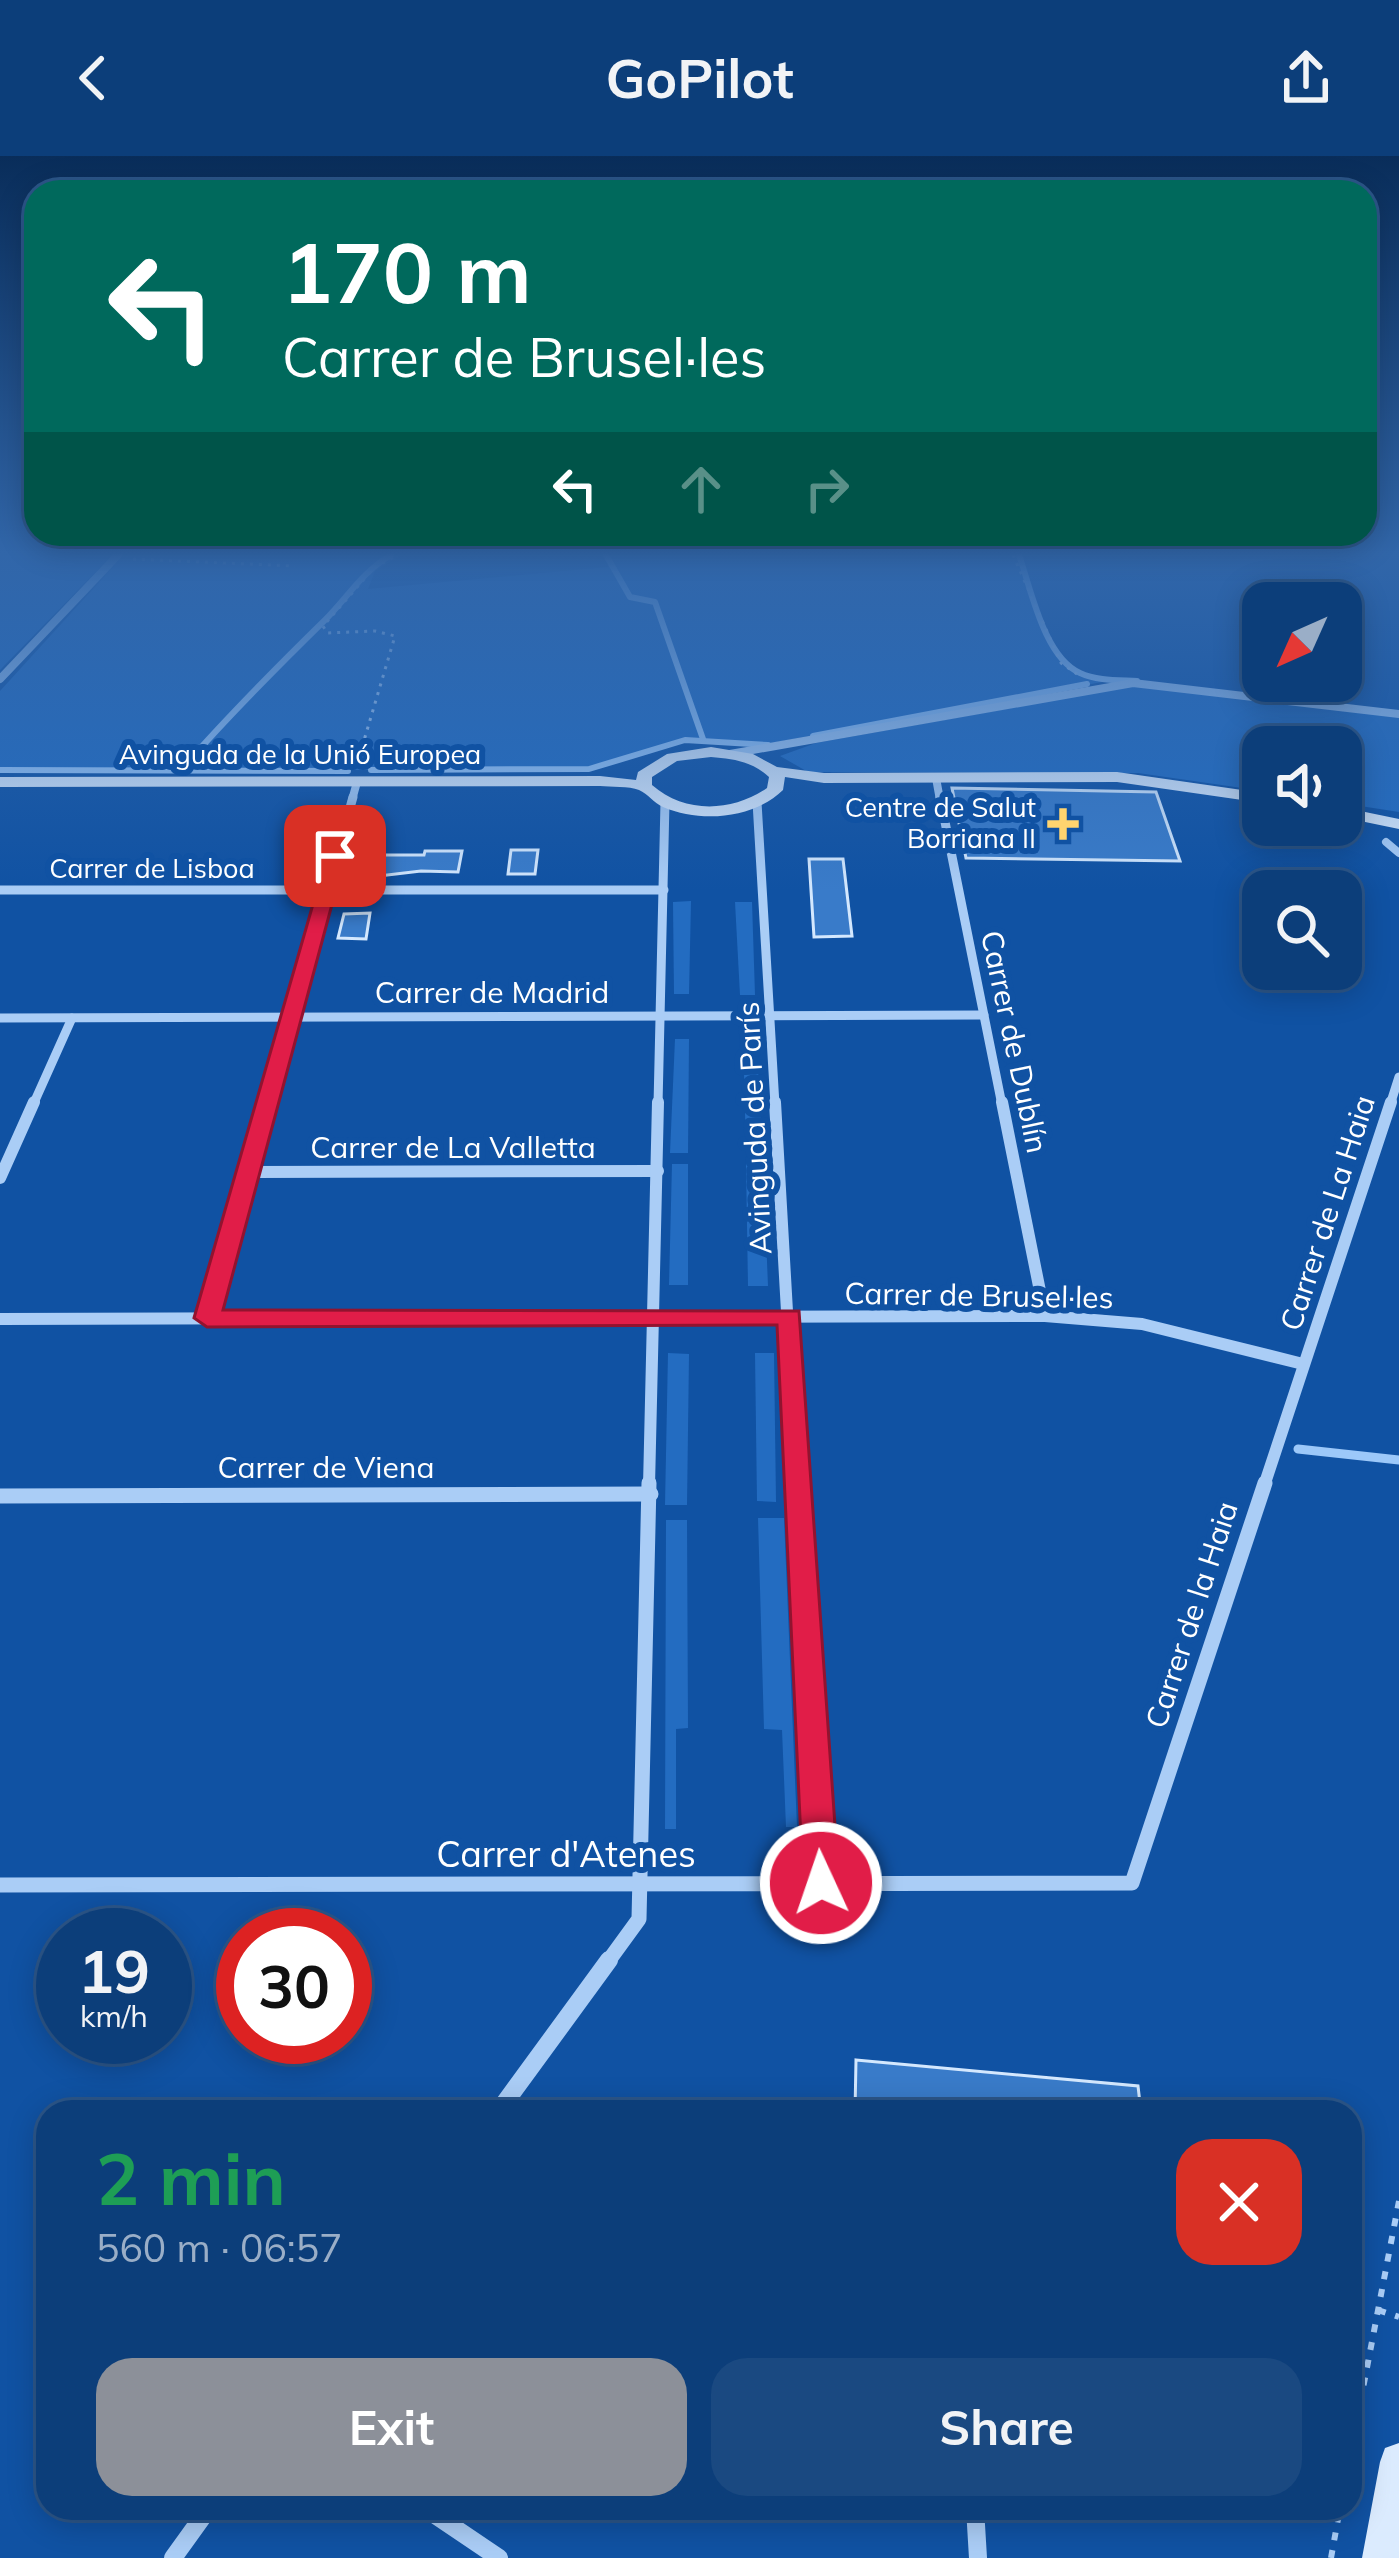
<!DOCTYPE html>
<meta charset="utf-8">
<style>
body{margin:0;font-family:Mulish,sans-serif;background:#1a4981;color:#f1f3f6;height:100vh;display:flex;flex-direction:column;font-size:45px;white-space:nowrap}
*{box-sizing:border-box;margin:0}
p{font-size:39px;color:#9aaec7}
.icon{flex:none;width:66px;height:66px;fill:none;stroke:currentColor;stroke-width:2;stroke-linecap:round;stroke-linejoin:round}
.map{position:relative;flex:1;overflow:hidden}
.details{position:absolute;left:36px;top:1944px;width:1326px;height:420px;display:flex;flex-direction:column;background:#0c3e7a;border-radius:36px;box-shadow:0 6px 30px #0003,0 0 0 3px #2c578b}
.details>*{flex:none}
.hud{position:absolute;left:24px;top:24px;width:1353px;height:366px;border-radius:36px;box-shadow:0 6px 30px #0003,0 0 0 3px #2c578b;background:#00695c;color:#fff;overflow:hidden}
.needle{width:78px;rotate:225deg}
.controls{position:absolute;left:1242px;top:426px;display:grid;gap:24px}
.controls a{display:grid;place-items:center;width:120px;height:120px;border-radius:24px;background:#0c3e7a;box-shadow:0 6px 30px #0003,0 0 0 3px #2c578b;font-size:60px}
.speed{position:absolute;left:36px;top:1752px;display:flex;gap:24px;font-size:60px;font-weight:700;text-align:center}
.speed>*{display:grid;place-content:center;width:156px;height:156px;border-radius:50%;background:#0c3e7a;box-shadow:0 6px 30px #0003,0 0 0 3px #2c578b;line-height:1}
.speed small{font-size:30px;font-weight:400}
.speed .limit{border:18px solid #d22;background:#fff;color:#111}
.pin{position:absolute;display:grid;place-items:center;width:102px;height:102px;color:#fff;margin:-51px;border-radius:24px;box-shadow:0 6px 18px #0006}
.me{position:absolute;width:132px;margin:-66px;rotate:357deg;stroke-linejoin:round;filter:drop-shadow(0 0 9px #0008)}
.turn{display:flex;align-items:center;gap:42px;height:252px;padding:0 60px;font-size:54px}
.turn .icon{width:156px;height:156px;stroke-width:2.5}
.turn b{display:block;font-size:84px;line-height:102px}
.lanes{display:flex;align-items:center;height:114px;padding:0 60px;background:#0003;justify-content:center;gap:60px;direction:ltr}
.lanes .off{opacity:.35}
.round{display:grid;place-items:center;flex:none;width:126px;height:126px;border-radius:36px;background:#1a4981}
.headline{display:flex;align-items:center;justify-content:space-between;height:204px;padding:0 60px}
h1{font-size:72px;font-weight:700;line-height:90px;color:#1e9e55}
.action{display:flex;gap:24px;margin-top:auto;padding:24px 60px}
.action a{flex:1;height:138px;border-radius:36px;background:#8c9099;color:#fff;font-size:48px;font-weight:700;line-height:138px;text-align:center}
.action a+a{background:#1a4981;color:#f1f3f6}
header{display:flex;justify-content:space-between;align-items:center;height:156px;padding:0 60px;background:#0c3e7a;font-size:54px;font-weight:700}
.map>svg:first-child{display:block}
</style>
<header><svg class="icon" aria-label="back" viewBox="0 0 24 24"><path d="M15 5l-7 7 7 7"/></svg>GoPilot<svg class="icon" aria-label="share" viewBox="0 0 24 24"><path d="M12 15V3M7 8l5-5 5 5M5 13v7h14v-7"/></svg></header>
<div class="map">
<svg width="1399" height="2402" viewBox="0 0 1399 2402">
<rect width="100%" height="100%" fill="#1052a3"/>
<g fill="#236cc1">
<polygon points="0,399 112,399 0,514"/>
<path d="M 124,399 L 401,399 L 375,415 L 368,433 L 608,411 L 608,399 L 1016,399 C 1023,426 1047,492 1068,511 C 1079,522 1099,522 1113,524 L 761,589 L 684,585 L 588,614 L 0,614 L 0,535 Z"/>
<polygon points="1133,530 1399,561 1399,656 1341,647 1341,591 1263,591 1263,635 1138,617 808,616 780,600 816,587"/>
<polygon points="691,745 689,838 674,838 673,746"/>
<polygon points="735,746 752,746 755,839 740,839"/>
<polygon points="743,878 756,878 763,996 746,995"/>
<polygon points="675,883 689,883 688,997 670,997"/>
<polygon points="746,1007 763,1007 768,1130 748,1130"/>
<polygon points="672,1008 688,1008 688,1129 669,1129"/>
<polygon points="668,1197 689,1198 687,1349 665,1349"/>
<polygon points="755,1197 774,1197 776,1346 757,1345"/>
<polygon points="758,1362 784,1362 797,1671 786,1671 782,1574 764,1573"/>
<polygon points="666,1364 687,1364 688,1572 676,1573 676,1673 665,1673"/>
</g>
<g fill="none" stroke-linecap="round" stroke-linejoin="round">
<g stroke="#9cc8f9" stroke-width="6">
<polyline points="606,399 630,441 655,446 703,583"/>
<path d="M 1019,399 C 1031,433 1044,501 1080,517 C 1097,525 1118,524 1137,525"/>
<polyline points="813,580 1087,528"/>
<polyline points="0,614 348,615"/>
<path d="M 181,614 C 227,561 275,513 325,464 C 348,441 362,416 391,399"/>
<polyline points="371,614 589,613 685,584 768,589"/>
</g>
<polyline stroke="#9cc8f9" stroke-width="9" points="1298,1293 1399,1304"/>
</g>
<g fill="#397bc9" stroke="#d4e8fe" stroke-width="3">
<polygon points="952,632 1156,636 1180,705 966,702"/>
<polygon points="511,694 538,694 535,718 508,718"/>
<polygon points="425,695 462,695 458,716 421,715 362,722 367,699 424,699"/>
<polygon points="809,703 843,703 852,780 814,781"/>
<polygon points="370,757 366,783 338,782 344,758"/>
<polygon points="856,1904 1138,1930 1141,1956 855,1956"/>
</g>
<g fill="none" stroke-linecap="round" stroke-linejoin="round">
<g stroke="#aacdf6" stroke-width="3" stroke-dasharray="3 6" stroke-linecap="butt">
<polyline points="1013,399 1061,507 1077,518"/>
<polyline points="133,403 295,410"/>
<polyline points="357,608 395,480 375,475 327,477 323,470 374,412 397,399"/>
</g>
<g stroke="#aacdf6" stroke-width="6" stroke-dasharray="8 10" stroke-linecap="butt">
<polyline points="1378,2154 1399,2161"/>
<polyline points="1350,2300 1399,2045"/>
<polyline points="1331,2402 1340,2352"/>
</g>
<polyline stroke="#aacdf6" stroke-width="8" points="1386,686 1399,697"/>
<g stroke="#aacdf6" stroke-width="8">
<polyline points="0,523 118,399"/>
<polyline points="730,598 1133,527 1399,558"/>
<polyline points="936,622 940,644"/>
<polyline points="352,644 357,626"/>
</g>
<g stroke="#aacdf6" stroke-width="9">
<polyline points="940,641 1002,949"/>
<polyline points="757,646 775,949"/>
<polyline points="0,734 664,734"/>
<polyline points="0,862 984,859"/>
<polyline points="33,949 72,862"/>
<polyline points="267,949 353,641"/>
<polyline points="658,949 665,646"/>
<polyline points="1390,949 1399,921"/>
</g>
<g stroke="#aacdf6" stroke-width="12">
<polyline points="775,946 797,1330"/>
<polyline points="1002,946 1045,1160"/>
<polyline points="248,1016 658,1015"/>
<polyline points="0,1022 34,946"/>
<polyline points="0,1163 1045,1160 1142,1168 1303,1208"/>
<polyline points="207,1163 268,946"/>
<polyline points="649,1330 658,946"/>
<polyline points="1264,1330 1391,946"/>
</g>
<g stroke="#aacdf6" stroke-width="15">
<polyline points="797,1327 821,1727"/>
<polyline points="0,1340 651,1338"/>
<polyline points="0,1729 1132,1727 1265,1327"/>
<polyline points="607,1807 639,1763 649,1327"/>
</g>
<g stroke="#aacdf6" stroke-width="18">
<polyline points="498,1956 609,1804"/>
<polyline points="425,2352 499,2402"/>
<polyline points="975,2352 978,2402"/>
<polyline points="173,2402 209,2352"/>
</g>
<g fill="#dbebfe" fill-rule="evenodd">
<path d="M 711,591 L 753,598 L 777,611 L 824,617 L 1117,616 L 1263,637 L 1263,647 L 1117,626 L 824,627 L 785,621 L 783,634 C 753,663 701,667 663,651 C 654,647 648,638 639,634 C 629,630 611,631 600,630 L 0,631 L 0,621 L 600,620 L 636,624 L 638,616 L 667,598 ZM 711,601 C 733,603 752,605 769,621 L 767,632 C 732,656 685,658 652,629 L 652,621 L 677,605 Z"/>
<polygon points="1341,651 1399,663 1399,673 1341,661"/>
<polygon points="1399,2287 1399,2402 1362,2402 1380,2306 1385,2292"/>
</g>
</g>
<linearGradient id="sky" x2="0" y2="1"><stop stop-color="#092d5a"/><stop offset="0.54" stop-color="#3166a9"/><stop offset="1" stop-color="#3166a9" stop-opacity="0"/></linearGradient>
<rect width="1399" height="735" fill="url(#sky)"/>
<polygon fill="#e11d48" stroke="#92132f" stroke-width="3" points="328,696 345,700 223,1154 799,1155 839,1727 833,1737 821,1742 808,1737 803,1727 777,1169 207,1171 194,1162"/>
<path fill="#ffd46f" stroke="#1052a3" stroke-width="4.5" d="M1057 650h12v12h12v12h-12v12h-12v-12h-12v-12h12z"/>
<g text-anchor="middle" stroke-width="12" stroke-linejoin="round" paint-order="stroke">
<g font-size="27" fill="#fff" stroke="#1052a3">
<text x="300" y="608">Avinguda de la Unió Europea</text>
<text x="152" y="722">Carrer de Lisboa</text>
</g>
<g font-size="27" fill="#fff" stroke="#1052a3" text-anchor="end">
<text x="1036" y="661">Centre de Salut<tspan x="1036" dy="31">Borriana II</tspan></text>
</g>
<g font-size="30" fill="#fff" stroke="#1052a3">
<text x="492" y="847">Carrer de Madrid</text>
<text transform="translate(1014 886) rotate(78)" y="10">Carrer de Dublín</text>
<text transform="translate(755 972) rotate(-93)" y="10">Avinguda de París</text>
<text x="453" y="1002">Carrer de La Valletta</text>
<text transform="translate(1328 1057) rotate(-72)" y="10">Carrer de La Haia</text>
<text transform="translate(979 1140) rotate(1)" y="10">Carrer de Brusel·les</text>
<text x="326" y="1322">Carrer de Viena</text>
<text transform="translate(1192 1459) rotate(-72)" y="10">Carrer de la Haia</text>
</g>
<g font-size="36" fill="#fff" stroke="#1052a3">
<text x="566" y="1711">Carrer d'Atenes</text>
</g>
</g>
</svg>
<div class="controls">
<a><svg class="needle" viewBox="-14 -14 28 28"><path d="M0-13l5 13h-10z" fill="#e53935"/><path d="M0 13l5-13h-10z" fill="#9aaec7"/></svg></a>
<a><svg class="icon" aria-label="sound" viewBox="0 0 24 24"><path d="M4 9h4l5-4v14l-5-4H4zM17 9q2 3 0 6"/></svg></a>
<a><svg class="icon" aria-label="search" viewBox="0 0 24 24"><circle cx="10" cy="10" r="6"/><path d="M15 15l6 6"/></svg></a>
</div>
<div class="speed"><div>19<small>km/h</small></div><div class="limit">30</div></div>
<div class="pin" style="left:335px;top:700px;background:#d93025"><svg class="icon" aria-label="arrive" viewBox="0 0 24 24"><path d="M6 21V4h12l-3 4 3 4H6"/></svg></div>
<svg class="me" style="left:821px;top:1727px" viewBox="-20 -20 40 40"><circle r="17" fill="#e11d48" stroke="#fff" stroke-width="3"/><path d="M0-11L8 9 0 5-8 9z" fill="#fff"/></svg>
<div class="hud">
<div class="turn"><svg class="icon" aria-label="left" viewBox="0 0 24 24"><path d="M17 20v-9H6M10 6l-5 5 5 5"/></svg><div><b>170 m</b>Carrer de Brusel·les</div></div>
<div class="lanes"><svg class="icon" aria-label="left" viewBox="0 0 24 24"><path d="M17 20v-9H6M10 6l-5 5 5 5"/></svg><svg class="icon off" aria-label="ahead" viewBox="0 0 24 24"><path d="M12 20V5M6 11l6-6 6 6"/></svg><svg class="icon off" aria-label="right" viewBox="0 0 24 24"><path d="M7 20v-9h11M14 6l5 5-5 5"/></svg></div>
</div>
<section class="details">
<div class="headline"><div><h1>2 min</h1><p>560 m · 06:57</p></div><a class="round" style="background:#d93025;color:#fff"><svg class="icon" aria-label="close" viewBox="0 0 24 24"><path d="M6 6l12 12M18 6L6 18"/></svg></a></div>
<div class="action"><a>Exit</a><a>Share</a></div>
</section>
</div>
